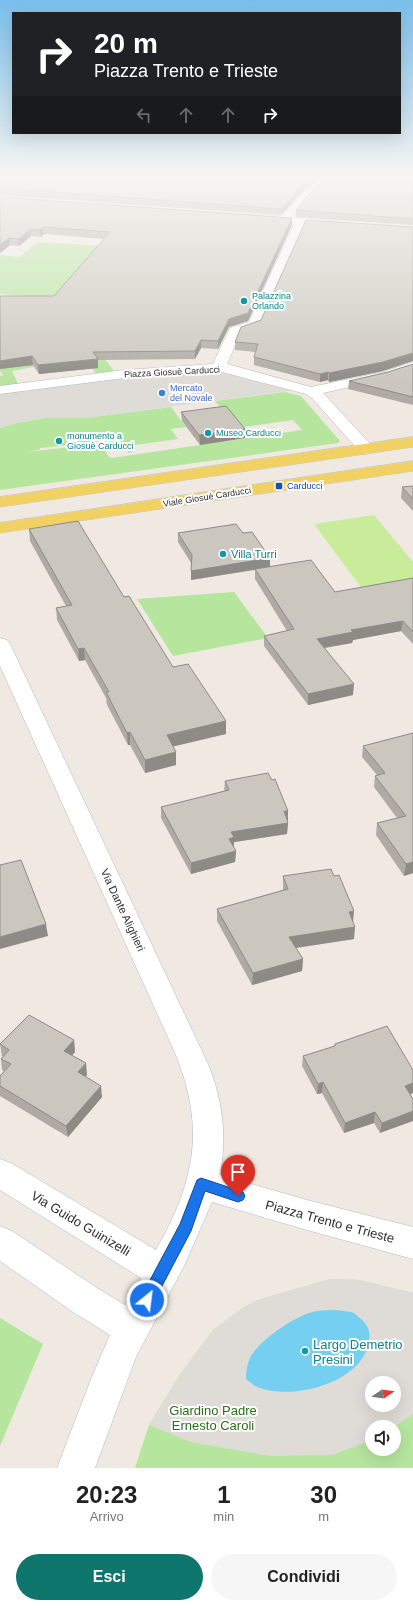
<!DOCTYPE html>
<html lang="it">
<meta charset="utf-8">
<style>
body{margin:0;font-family:Arial,sans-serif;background:#f6f6f6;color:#222;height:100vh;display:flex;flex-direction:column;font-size:15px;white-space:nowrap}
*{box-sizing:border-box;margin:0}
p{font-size:13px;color:#767676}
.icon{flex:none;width:22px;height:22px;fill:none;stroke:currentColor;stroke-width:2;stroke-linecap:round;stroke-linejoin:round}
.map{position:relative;height:1468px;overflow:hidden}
.side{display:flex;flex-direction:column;background:#fff;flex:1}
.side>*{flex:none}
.hud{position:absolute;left:12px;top:12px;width:389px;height:122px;border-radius:0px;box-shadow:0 4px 16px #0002;background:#202124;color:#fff;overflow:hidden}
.needle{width:26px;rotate:77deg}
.fabs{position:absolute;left:365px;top:1376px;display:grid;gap:8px}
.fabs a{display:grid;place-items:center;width:36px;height:36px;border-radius:50%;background:#fff;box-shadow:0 4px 16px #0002;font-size:20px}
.pin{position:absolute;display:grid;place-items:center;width:34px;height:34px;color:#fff;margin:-41px -17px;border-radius:50% 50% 50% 0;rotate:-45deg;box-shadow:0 0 4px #0007}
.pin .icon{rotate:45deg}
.me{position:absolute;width:44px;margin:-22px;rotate:29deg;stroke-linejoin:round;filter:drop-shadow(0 0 3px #0008)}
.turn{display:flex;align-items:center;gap:14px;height:84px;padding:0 16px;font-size:18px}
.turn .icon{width:52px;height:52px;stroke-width:2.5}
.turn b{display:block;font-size:28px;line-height:34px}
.lanes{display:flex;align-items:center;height:38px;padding:0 16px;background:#0003;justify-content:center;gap:20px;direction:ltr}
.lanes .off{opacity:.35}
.eta{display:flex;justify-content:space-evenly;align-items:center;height:68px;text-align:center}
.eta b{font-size:24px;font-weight:600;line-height:28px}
.primary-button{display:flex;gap:8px;margin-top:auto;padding:8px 16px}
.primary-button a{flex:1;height:46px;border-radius:24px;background:#0f766e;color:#fff;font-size:16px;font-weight:600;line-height:46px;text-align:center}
.primary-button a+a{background:#f6f6f6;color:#222}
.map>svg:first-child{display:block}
</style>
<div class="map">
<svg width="413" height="1468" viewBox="0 0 413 1468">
<rect width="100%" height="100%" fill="#efe9e1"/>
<g fill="#b6e59e" fill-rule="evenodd">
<polygon points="37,242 106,246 193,310 0,294 0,255 20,257"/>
<polygon points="0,338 101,354 114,371 96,374 92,368 98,367 29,358 34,367 12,371 18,384 0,387 0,376 3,375 0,371"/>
<polygon points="285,392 301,396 340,441 338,443 0,490 0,428 16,423 45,418 85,418 171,407 186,427 171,429 178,439 128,446 132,453 128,452 119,439 41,448 38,450 27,452 98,444 101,444 109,457 112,458 302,430 293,420 237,428 215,401"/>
<polygon points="234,592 268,638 173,656 137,599"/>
<path d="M 330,1279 L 359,1280 L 413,1293 L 413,1468 L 135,1468 L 149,1425 L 181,1373 L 213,1330 L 244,1307 L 258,1300 ZM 372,1383 L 394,1383 L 394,1405 L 372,1405 ZM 372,1427 L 394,1427 L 394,1449 L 372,1449 Z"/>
<polygon points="0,1318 43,1344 0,1446"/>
</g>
<polygon fill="#c9ec9a" points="374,515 413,562 413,582 363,590 314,524"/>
<g fill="#dfdcd8" fill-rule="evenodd">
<polygon points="218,371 295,390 85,418 45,418 16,423 0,428 0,387"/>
<path d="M 330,1279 L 359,1280 L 413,1293 L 413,1414 L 394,1427 L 372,1427 L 372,1440 L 332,1455 L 270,1456 L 191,1442 L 149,1425 L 181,1373 L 213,1330 L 244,1307 L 258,1300 ZM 372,1383 L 394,1383 L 394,1405 L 372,1405 Z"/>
</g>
<path fill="#75cff0" d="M 335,1310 C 341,1311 349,1311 354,1313 C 356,1314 359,1318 361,1319 C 370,1327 371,1334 368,1346 C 358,1384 289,1402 255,1386 C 252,1384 249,1381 246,1379 C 246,1371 247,1364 250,1358 C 259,1340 297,1314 317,1311 C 323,1310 329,1310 335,1310 Z"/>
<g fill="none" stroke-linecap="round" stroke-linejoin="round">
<g stroke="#b4b7c1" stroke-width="1">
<g id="minor">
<polygon points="320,179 331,179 311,197 293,217 336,221 341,224 336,227 305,225 260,325 259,328 240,334 227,364 311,387 383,372 413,362 413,371 387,379 323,393 372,446 374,449 372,452 366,454 360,452 312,398 306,394 222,372 124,378 0,394 0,386 124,370 213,364 230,328 249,322 294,224 263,221 258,218 263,215 282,216 303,193"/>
<path d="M 0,638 L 7,640 L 10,644 L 208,1064 C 223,1101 227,1136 220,1175 L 307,1200 L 413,1227 L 413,1259 L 307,1230 L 212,1202 L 185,1264 L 136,1357 L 95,1468 L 57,1468 L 91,1379 L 110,1335 L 73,1312 L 0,1261 L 0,1226 L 12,1231 L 97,1288 L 125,1305 L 141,1278 L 0,1190 L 0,1159 L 11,1163 L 156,1250 C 195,1181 206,1128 175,1053 L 0,666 Z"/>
</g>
</g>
<g stroke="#c9c9c9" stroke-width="1">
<g id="major">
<polygon points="413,437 413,447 0,507 0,497"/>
<polygon points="413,461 413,471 0,533 0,523"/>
</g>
</g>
<use href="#minor" fill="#fff" fill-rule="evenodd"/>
<use href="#major" fill="#f2d163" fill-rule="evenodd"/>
</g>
<g fill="#afaba4">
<polygon points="0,179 318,179 302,192 281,215 0,195"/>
<polygon points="413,179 413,225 296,217 296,210"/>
<polygon points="0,197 292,225 248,321 229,327 218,349 201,348 195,359 98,360 98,368 39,374 33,365 0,369 54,296 104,239 44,234 41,237 31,236 19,246 10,245 0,253"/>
<polygon points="261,320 383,371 329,382 328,380 320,382 254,365 254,357 256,352 235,350 235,342"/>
<polygon points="413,364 413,405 348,389 349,381 388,372"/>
<polygon points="181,412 245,438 200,445 182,421"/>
<polygon points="413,486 413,511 401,498 402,487"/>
<polygon points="29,529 124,597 173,667 226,721 226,734 173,746 176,752 176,765 145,773 130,745 128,745 107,705 106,698 85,660 79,661 57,620 56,608 66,606 30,541"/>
<polygon points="178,533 243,533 270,558 270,566 335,592 413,578 413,644 401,631 353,640 352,643 325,648 353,695 308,705 264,646 264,636 287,631 255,579 255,570 191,580 191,563 178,542"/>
<polygon points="413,733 413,873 404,876 376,835 377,823 397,818 374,787 375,776 377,775 362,757 363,746"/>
<polygon points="225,781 288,822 287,834 234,842 234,847 236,851 235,862 191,874 161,818 161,807 224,791"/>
<polygon points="283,876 353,922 354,939 296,948 303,959 302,971 252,985 217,921 217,909 283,890"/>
<polygon points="74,1040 75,1052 72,1055 87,1075 85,1076 102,1097 68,1137 0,1096 0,1076 4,1071 2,1070 1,1059 3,1056 2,1056 0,1044"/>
<polygon points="335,1044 413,1070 413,1093 410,1094 380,1133 374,1123 344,1133 322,1093 317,1094 302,1066 303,1056 334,1046"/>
</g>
<g fill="#8e8b86">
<polygon points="310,179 318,179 302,192 281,215 282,209 302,185"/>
<polygon points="292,218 292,225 248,321 229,327 218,349 218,341 229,319"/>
<polygon points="43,227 44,234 41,237 40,230"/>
<polygon points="31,229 31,236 19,246 19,239"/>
<polygon points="9,238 10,245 0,253 0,245"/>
<polygon points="201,340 201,348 195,359 195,351"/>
<polygon points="413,353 413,361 383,371 329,382 329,373"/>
<polygon points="32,356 33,365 0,369 0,361"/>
<polygon points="98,359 98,368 39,374 38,365"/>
<polygon points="328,372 328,380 320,382 320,374"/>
<polygon points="245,429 245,438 200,445 199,435"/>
<polygon points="270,558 270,567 191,580 191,571"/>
<polygon points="403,621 401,631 353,640 352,643 317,649 317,639 351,630"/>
<polygon points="84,648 85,660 79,661 78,649"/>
<polygon points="354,684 353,695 308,705 308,694"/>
<polygon points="226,721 226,734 167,748 167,735"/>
<polygon points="130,732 130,745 128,745 127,733"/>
<polygon points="176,752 176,765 145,773 145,760"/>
<polygon points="284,811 288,811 288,822"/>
<polygon points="288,823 287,834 234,842 234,848 229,839 231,832"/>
<polygon points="236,851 235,862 191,874 191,863"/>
<polygon points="413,862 413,873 404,876 406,864"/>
<polygon points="354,911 353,923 349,912"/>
<polygon points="46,924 48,936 0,949 0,937"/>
<polygon points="355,927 354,939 288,949 289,937"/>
<polygon points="303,959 302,971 252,985 253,973"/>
<polygon points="74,1040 75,1052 65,1063 64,1051"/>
<polygon points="86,1063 87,1075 79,1083 78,1072"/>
<polygon points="323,1082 322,1093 317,1094 318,1084"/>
<polygon points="413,1083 413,1093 403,1097 405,1086"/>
<polygon points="101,1086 102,1097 68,1137 66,1126"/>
<polygon points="413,1111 413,1121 380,1133 382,1123"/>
<polygon points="375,1112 374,1123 344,1133 345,1123"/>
</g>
<g fill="#cbc7bf" stroke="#8e8b86">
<polygon points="0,179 310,179 302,185 282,209 0,188"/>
<polygon points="326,179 413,179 413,219 296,210 312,191"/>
<polygon points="0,197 292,218 248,313 229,319 218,341 201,340 195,351 93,352 98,359 38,365 32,356 0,361 0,296 54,296 110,232 43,227 40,230 31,229 19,239 9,238 0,245"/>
<polygon points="306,220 413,227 413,353 383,362 329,373 328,372 320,374 254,357 258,344 235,342 241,327 261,320"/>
<polygon points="413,364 413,397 349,381 388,372"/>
<polygon points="226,406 245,429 199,435 181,412"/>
<polygon points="413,486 413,499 402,487"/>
<polygon points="78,521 124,597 129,596 173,667 188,664 226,721 167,735 176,752 145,760 130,732 127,733 106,692 109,692 84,648 78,649 56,608 72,605 29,529"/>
<polygon points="236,524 243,533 252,532 270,558 191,571 192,555 178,533"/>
<polygon points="311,560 335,592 413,578 413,632 403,621 351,630 353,632 317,639 354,684 308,694 264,636 294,629 255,569"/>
<polygon points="413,733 413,862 406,864 377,823 406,816 375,776 385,773 363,746"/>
<polygon points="268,773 272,780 275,779 288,811 284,811 288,823 231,832 234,837 229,839 236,851 191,863 161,807 229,790 225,781"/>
<polygon points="21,860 46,924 0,937 0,865"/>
<polygon points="331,869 334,876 339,875 354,911 349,912 355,927 289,937 303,959 253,973 217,909 288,889 283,876"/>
<polygon points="29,1015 74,1040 64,1051 86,1063 78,1072 101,1086 66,1126 0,1086 0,1076 11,1064 1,1059 9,1050 0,1044"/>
<polygon points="387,1026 413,1070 413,1083 405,1086 413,1099 413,1111 382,1123 375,1112 345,1123 323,1082 318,1084 303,1056 335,1046 335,1044"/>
</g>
<linearGradient id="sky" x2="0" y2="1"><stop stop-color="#7abfeb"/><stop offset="0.46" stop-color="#f8f5f2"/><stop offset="1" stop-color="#f8f5f2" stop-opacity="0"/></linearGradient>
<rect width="413" height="385" fill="url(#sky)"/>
<polygon fill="#1a73e8" stroke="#114b97" points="201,1178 243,1192 245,1196 243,1200 238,1202 205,1191 191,1231 152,1305 147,1307 142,1305 140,1300 142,1295 180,1224 197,1180"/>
<g fill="#0f9aa8" stroke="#fff" stroke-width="1.5">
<circle cx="244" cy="301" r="4"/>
<circle cx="208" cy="433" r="4"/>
<circle cx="59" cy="441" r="4"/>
<circle cx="223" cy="554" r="4"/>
<circle cx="305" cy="1351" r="4"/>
</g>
<circle fill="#3f7fe0" stroke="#fff" stroke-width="1.5" cx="162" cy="393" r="4"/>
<rect fill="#1a4fb4" stroke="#fff" stroke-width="1.5" x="275" y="482" width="8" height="8" rx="2"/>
<g text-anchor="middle" stroke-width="4" stroke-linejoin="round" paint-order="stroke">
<g font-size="9" fill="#0d838f" stroke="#fff" text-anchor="start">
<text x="252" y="299">Palazzina<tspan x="252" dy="10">Orlando</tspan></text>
<text x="216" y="436">Museo Carducci</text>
<text x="67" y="439">monumento a<tspan x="67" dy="10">Giosuè Carducci</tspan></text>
</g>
<g font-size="9" fill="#2e2e2e" stroke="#fff">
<text transform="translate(172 372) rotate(-3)" y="3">Piazza Giosuè Carducci</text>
<text transform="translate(207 497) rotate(-9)" y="3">Viale Giosuè Carducci</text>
</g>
<g font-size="9" fill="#366cbe" stroke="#fff" text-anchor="start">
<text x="170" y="391">Mercato<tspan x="170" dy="10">del Novale</tspan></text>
</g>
<g font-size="9" fill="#164399" stroke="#fff" text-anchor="start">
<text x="287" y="489">Carducci</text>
</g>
<g font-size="11" fill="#0d838f" stroke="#fff" text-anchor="start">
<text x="231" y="558">Villa Turri</text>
</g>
<g font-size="11" fill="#2e2e2e" stroke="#fff">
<text transform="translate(123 910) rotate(65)" y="4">Via Dante Alighieri</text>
</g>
<g font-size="13" fill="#2e2e2e" stroke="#fff">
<text transform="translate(330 1221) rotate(15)" y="5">Piazza Trento e Trieste</text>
<text transform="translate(81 1223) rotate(31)" y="5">Via Guido Guinizelli</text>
</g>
<g font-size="13" fill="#0d838f" stroke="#fff" text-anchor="start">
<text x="313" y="1349">Largo Demetrio<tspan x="313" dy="15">Presini</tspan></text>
</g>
<g font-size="13" fill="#2c6e1b" stroke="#fff">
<text x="213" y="1415">Giardino Padre<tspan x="213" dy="15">Ernesto Caroli</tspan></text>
</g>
</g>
</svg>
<div class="fabs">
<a><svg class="needle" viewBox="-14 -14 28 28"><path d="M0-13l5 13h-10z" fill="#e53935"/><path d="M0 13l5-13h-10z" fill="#767676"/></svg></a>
<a><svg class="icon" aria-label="sound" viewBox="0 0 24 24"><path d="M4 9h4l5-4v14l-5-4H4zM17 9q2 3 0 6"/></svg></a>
</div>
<div class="pin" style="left:238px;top:1196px;background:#d93025"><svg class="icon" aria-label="arrive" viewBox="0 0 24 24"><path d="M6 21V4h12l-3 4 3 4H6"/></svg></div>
<svg class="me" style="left:147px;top:1300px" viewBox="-20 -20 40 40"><circle r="17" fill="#1a73e8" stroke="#fff" stroke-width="3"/><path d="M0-11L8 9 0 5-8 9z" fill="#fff"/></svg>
<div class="hud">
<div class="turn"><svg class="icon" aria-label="right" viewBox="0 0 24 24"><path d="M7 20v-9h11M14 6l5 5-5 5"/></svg><div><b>20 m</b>Piazza Trento e Trieste</div></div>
<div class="lanes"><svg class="icon off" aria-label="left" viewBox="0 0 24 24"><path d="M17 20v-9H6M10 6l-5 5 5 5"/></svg><svg class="icon off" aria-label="ahead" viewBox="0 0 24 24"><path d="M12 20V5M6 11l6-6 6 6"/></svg><svg class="icon off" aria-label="ahead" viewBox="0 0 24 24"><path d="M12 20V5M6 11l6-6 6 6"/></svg><svg class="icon" aria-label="right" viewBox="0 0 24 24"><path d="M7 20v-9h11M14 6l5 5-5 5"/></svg></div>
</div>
</div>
<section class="side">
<div class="eta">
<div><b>20:23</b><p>Arrivo</p></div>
<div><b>1</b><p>min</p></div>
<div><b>30</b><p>m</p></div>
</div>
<div class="primary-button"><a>Esci</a><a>Condividi</a></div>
</section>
